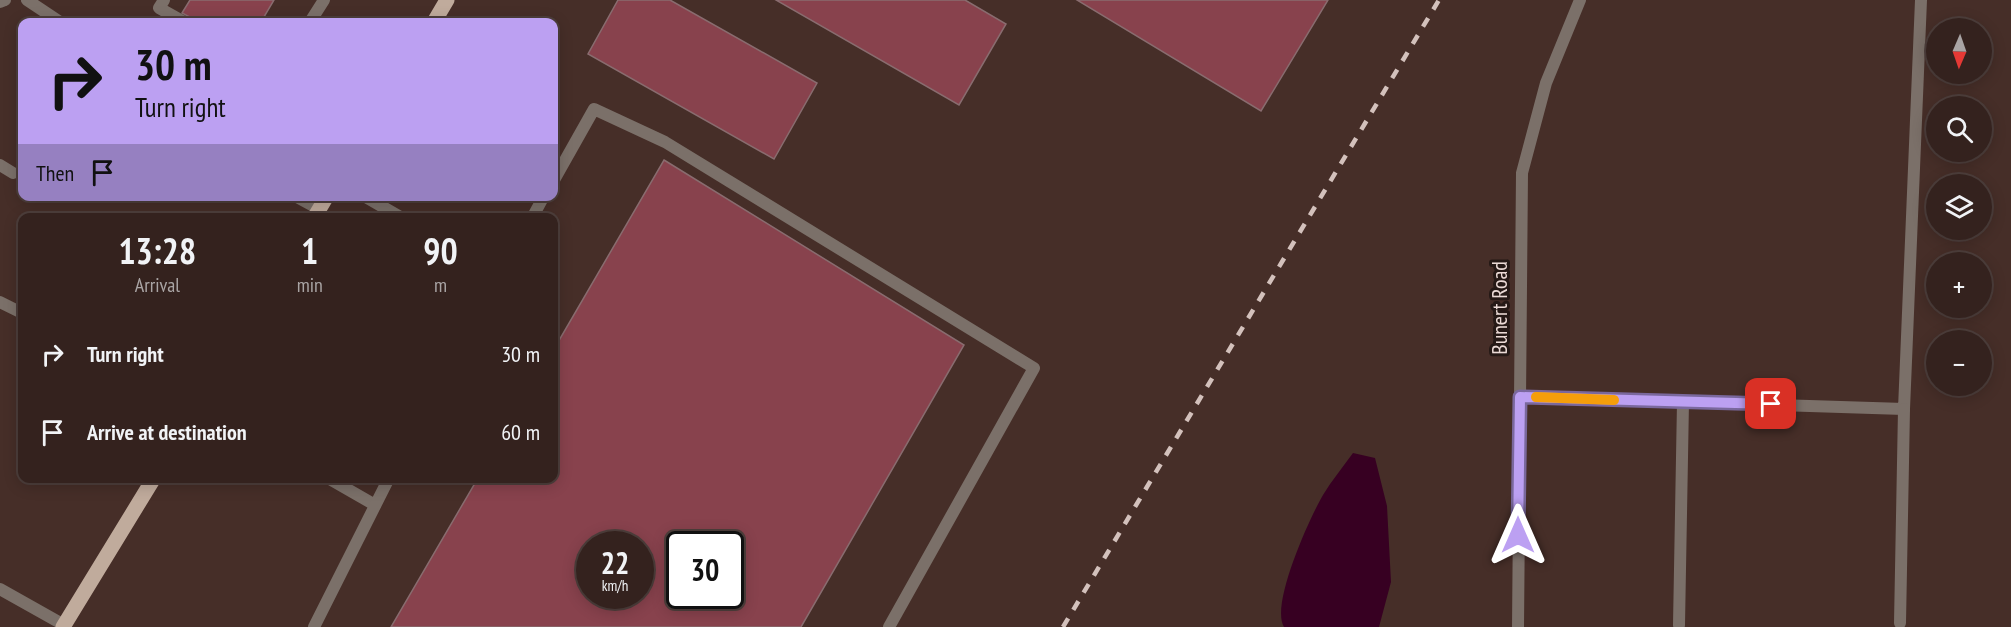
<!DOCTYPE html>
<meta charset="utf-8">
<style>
body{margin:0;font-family:"PT Sans Narrow",sans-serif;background:#3f2f2b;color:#f1f3f6;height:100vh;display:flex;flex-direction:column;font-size:22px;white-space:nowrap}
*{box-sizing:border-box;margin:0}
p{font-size:20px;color:#a9a4a4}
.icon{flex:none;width:33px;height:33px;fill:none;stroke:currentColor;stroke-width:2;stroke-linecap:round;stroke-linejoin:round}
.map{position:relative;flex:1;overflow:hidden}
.details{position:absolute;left:18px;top:213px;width:540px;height:270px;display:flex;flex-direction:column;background:#34221e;border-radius:12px;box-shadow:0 3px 15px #0003,0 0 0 2px #4e3f3c}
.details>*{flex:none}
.top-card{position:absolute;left:18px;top:18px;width:540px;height:183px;border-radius:12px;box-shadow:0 3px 15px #0003,0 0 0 2px #4e3f3c;background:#bca0f2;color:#111;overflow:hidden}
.needle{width:39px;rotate:182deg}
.fabs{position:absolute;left:1926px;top:18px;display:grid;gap:12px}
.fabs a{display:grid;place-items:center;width:66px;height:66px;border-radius:50%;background:#34221e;box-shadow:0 3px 15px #0003,0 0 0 2px #4e3f3c;font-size:30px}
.speed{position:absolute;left:576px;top:531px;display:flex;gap:12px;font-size:30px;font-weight:700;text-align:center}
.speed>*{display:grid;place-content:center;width:78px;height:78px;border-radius:50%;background:#34221e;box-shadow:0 3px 15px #0003,0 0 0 2px #4e3f3c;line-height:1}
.speed small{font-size:15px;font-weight:400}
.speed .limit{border:3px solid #111;border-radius:9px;background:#fff;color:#111}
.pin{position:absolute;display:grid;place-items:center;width:51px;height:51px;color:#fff;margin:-26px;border-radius:12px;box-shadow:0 3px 9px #0006}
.me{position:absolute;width:66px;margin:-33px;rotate:0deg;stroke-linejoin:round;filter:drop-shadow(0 0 4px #0008)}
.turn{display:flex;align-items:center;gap:21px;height:126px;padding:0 18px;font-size:27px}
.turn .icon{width:78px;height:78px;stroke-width:2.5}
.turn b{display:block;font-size:42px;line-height:51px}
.then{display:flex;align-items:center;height:57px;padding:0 18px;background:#0003;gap:12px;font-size:22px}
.eta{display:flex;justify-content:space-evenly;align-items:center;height:102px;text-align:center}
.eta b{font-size:36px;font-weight:700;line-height:42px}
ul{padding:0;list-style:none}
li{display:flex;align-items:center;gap:18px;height:78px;padding:0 18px}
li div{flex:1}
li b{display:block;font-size:22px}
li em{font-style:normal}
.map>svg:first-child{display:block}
</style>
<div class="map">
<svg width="2011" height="627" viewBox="0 0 2011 627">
<rect width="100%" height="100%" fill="#462e28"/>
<path fill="#370022" d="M 1353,453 L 1375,458 L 1387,506 L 1391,582 L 1379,627 L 1284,627 C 1270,605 1310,517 1323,495 C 1332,480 1343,467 1353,453 Z"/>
<g fill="#88424d" stroke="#896c6f" stroke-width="1.5" fill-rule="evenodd">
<polygon points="190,0 274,0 261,22 199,22 182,13"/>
<polygon points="618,0 670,0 817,83 774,159 588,54"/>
<polygon points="776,0 965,0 1006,24 959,105"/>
<polygon points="1077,0 1328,0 1261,111"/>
<path d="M 664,160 L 964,345 L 801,627 L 391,627 L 478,478 L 554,478 L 554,349 ZM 590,544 L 640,544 L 640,596 L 590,596 ZM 680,544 L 730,544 L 730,596 L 680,596 Z"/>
</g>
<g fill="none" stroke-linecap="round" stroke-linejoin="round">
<g stroke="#7b7069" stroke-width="12">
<polyline points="27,0 60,22"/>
<polyline points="164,0 159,8 184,22"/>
<polyline points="0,2 5,0"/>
<polyline points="310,22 324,0"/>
<polyline points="0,165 13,173"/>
<polyline points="554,180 594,109 665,142 1034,368 889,627"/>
<polyline points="295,196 319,209"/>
<polyline points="364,196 402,218"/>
<polyline points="532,218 544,196"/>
<polyline points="0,302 22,313"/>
<polyline points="1520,397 1904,409 1921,0"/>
<polyline points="328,478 375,505"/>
<polyline points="0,589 64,625"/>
<polyline points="1900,623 1904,409"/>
<polyline points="1679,625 1683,402"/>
<polyline points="314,627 389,478"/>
</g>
<polyline stroke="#7b7069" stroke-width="12" points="1518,627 1522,173 1546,83 1580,0"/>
<g stroke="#c0ab9c" stroke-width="15">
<polyline points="434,22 447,0"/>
<polyline points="314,218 327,196"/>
<polyline points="63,627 154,478"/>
</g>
<polyline stroke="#d3c1bc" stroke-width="4.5" stroke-dasharray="10 10" stroke-linecap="butt" points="1063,627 1439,0"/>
</g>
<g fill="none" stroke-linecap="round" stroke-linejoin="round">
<g stroke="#7a689d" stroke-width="15">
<polyline id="route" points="1518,535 1520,397 1771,404"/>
</g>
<use href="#route" stroke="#bca0f2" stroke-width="10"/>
<polyline stroke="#f59e0b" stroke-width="10" points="1536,397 1614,400"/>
</g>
<g text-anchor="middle" stroke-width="6" stroke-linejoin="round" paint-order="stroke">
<g font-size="22" fill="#ebdad6" stroke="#251916">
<text transform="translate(1499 308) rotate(-90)" y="8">Bunert Road</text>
</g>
</g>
</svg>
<div class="fabs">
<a><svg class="needle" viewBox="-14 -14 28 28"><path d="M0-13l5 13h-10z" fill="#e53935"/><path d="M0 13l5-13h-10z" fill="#a9a4a4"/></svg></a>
<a><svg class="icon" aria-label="search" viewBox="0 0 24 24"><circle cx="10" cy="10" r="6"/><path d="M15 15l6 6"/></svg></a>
<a><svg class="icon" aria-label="layers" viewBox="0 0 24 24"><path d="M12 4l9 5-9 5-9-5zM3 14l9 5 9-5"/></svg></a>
<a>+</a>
<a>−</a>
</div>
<div class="speed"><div>22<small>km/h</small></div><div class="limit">30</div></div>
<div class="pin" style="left:1771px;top:404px;background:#d93025"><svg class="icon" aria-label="arrive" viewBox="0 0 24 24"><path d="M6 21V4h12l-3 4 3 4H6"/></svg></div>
<svg class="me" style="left:1518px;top:535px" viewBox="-20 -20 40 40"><path d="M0-17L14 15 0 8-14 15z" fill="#bca0f2" stroke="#fff" stroke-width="4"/></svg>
<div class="top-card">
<div class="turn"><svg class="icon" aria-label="right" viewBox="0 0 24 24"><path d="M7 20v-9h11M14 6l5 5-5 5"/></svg><div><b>30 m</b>Turn right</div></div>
<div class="then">Then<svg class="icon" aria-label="arrive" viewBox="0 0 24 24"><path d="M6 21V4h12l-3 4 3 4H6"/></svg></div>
</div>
<section class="details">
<div class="eta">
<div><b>13:28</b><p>Arrival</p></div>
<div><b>1</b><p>min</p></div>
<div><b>90</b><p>m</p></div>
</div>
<ul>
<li><svg class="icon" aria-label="right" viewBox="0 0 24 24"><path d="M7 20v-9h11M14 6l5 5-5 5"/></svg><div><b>Turn right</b></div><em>30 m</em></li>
<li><svg class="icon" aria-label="arrive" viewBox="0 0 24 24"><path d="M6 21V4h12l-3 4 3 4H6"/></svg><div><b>Arrive at destination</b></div><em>60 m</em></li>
</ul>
</section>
</div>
